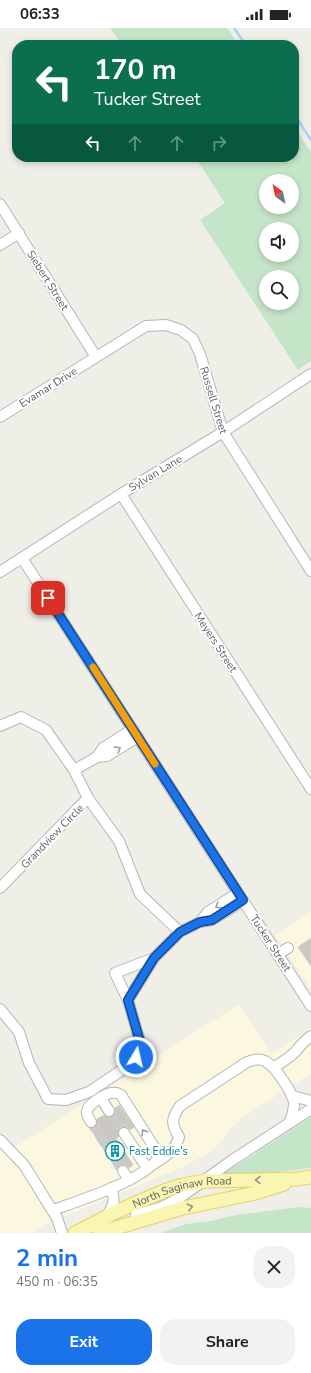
<!DOCTYPE html>
<meta charset="utf-8">
<style>
body{margin:0;font-family:"Nunito Sans",sans-serif;background:#f2f2f2;color:#222;height:100vh;display:flex;flex-direction:column;font-size:15px;white-space:nowrap}
*{box-sizing:border-box;margin:0}
p{font-size:13px;color:#767676}
.icon{flex:none;width:22px;height:22px;fill:none;stroke:currentColor;stroke-width:2;stroke-linecap:round;stroke-linejoin:round}
.map{position:relative;height:1205px;overflow:hidden}
.side{display:flex;flex-direction:column;background:#fff;flex:1}
.side>*{flex:none}
.guide{position:absolute;left:12px;top:12px;width:287px;height:122px;border-radius:16px;box-shadow:0 2px 6px #0003;background:#0b6e4f;color:#fff;overflow:hidden}
.needle{width:26px;rotate:327deg}
.tools{position:absolute;left:259px;top:146px;display:grid;gap:8px}
.tools a{display:grid;place-items:center;width:40px;height:40px;border-radius:50%;background:#fff;box-shadow:0 2px 6px #0003;font-size:20px}
.pin{position:absolute;display:grid;place-items:center;width:34px;height:34px;color:#fff;margin:-17px;border-radius:8px;box-shadow:0 2px 6px #0006}
.me{position:absolute;width:44px;margin:-22px;rotate:9deg;stroke-linejoin:round;filter:drop-shadow(0 0 3px #0008)}
.turn{display:flex;align-items:center;gap:14px;height:84px;padding:0 16px;font-size:18px}
.turn .icon{width:52px;height:52px;stroke-width:2.5}
.turn b{display:block;font-size:28px;line-height:34px}
.lanes{display:flex;align-items:center;height:38px;padding:0 16px;background:#0003;justify-content:center;gap:20px;direction:ltr}
.lanes .off{opacity:.35}
.round{display:grid;place-items:center;flex:none;width:42px;height:42px;border-radius:16px;background:#f2f2f2}
.overview{display:flex;align-items:center;justify-content:space-between;height:68px;padding:0 16px}
h1{font-size:24px;font-weight:700;line-height:30px;color:#1a73e8}
.cta{display:flex;gap:8px;margin-top:auto;padding:8px 16px}
.cta a{flex:1;height:46px;border-radius:16px;background:#1a73e8;color:#fff;font-size:16px;font-weight:700;line-height:46px;text-align:center}
.cta a+a{background:#f2f2f2;color:#222}
.status{display:flex;justify-content:space-between;align-items:center;height:28px;padding:0 20px;background:#fff;direction:ltr}
.status svg{height:11px;fill:currentColor}
.map>svg:first-child{display:block}
</style>
<div class="status"><b>06:33</b><svg viewBox="0 0 49 12"><path d="M0 12V9h3v3zM5 12V6h3v6zM10 12V3h3v9zM15 12V0h3v12zM26 1h20v11H26zM47 4h2v5h-2z"/></svg></div>
<div class="map">
<svg width="311" height="1205" viewBox="0 0 311 1205">
<rect width="100%" height="100%" fill="#efeee7"/>
<g fill="#fcf8df">
<polygon points="311,884 311,962 275,907"/>
<polygon points="239,976 271,1026 311,1000 311,1045 242,1090 233,1098 213,1122 185,1138 39,1199 31,1205 0,1205 0,1111 15,1119"/>
</g>
<g fill="#c5e5c9" fill-rule="evenodd">
<polygon points="110,0 227,0 239,17 122,17"/>
<path d="M 294,98 L 311,124 L 311,333 L 298,342 L 200,192 L 225,175 L 195,129 L 294,129 ZM 266,153 L 292,153 L 292,179 L 266,179 ZM 266,201 L 292,201 L 292,227 L 266,227 ZM 266,249 L 292,249 L 292,275 L 266,275 Z"/>
<polygon points="311,1089 311,1140 267,1145 220,1148"/>
<polygon points="299,1179 311,1180 311,1205 161,1205 186,1196 211,1193 236,1187"/>
</g>
<g fill="none" stroke-linecap="round" stroke-linejoin="round">
<g stroke="#add0f9" stroke-width="2.5">
<polyline points="234,0 246,17"/>
<polyline points="294,86 311,112"/>
</g>
</g>
<g fill="#cbc8c4" stroke="#d4d1c5">
<polygon points="311,910 311,938 298,919"/>
<polygon points="119,1077 134,1099 130,1102 127,1099 121,1099 118,1102 119,1109 116,1110 133,1137 129,1140 126,1137 122,1137 119,1138 117,1142 90,1100 95,1099 97,1096 97,1091 104,1087 109,1089 113,1088 115,1083 115,1080"/>
</g>
<g fill="none" stroke-linecap="round" stroke-linejoin="round">
<g stroke="#cbcbc7" stroke-width="10" stroke-dasharray="10 5" stroke-linecap="butt">
<polyline points="109,1083 124,1105"/>
<polyline points="91,1094 123,1143"/>
</g>
<g stroke="#b4b6ba" stroke-width="12">
<g id="minor">
<polyline points="0,176 96,329"/>
<polyline points="0,217 19,205"/>
<polyline points="0,389 146,298 166,297 181,302 193,311 200,326 223,404 311,543"/>
<polyline points="121,466 311,761"/>
<polyline points="22,530 311,978"/>
<polyline points="0,544 121,466 223,404 311,346"/>
<polyline points="0,698 21,689 46,702 74,742 88,770 119,813 140,866 180,904"/>
<polyline points="97,729 103,720 133,701"/>
<polyline points="74,742 97,729 107,728 138,709"/>
<polyline points="0,860 88,770"/>
<polyline points="200,894 208,884 238,865"/>
<polyline points="278,926 288,920"/>
<polyline points="128,972 115,945 154,930"/>
<polyline points="0,981 19,1004 29,1035 48,1071 66,1072 89,1064 122,1042 136,1029 141,1017 128,972 154,930 180,904 200,894 212,892 243,873"/>
<path d="M 274,1039 C 281,1035 289,1030 295,1024 C 300,1018 304,1013 311,1008"/>
<polyline points="292,1068 311,1073"/>
<polyline points="101,1070 109,1083"/>
<polyline points="124,1105 147,1140"/>
<polyline points="0,1112 24,1137 57,1190 62,1205"/>
<path d="M 155,1135 C 166,1128 175,1123 179,1109 C 171,1096 171,1091 180,1078 L 247,1034 C 254,1032 258,1030 265,1033 C 275,1038 294,1066 294,1076 C 294,1082 292,1088 290,1094"/>
<polyline points="123,1143 129,1152"/>
<path d="M 53,1182 C 78,1173 145,1152 158,1130 L 156,1122 L 121,1067 C 118,1065 116,1064 112,1065 C 106,1065 87,1077 87,1083 C 86,1087 89,1091 91,1094"/>
<polyline points="136,1187 162,1179 178,1171 234,1131 311,1081"/>
<path d="M 107,1188 C 113,1177 116,1173 111,1160"/>
</g>
</g>
<g stroke="#e7d068" stroke-width="15">
<g id="major">
<path id="s1" d="M 75,1205 L 120,1182 L 164,1163 L 183,1157 L 204,1153 L 297,1151 L 311,1149"/>
<polyline points="99,1205 183,1180 255,1165 284,1156"/>
</g>
</g>
<use href="#minor" stroke="#fff" stroke-width="10"/>
<use href="#major" stroke="#f9f5b2" stroke-width="13"/>
</g>
<defs><path id="oneway-chevron" d="M-2-3.5L2.5 0L-2 3.5" fill="none" stroke-width="1.6" stroke-linecap="round" stroke-linejoin="round"/></defs>
<g stroke="#9ea0a3">
<use href="#oneway-chevron" transform="translate(118 721) rotate(-32)"/>
<use href="#oneway-chevron" transform="translate(218 878) rotate(148)"/>
<use href="#oneway-chevron" transform="translate(144 1104) rotate(-123)"/>
</g>
<g stroke="#949581">
<use href="#oneway-chevron" transform="translate(258 1152) rotate(179)"/>
<use href="#oneway-chevron" transform="translate(190 1179) rotate(-13)"/>
</g>
<g fill="none" stroke-linecap="round" stroke-linejoin="round">
<g stroke="#114b97" stroke-width="10">
<polyline id="route" points="48,570 243,872 212,892 200,894 180,904 154,930 128,972 141,1017 136,1029"/>
</g>
<use href="#route" stroke="#1a73e8" stroke-width="7"/>
<polyline stroke="#f59e0b" stroke-width="7" points="93,639 155,736"/>
</g>
<defs>
<g id="building-ring" transform="scale(1)"><circle r="9.5" fill="#fff" stroke="#0f9aa8" stroke-width="1.5"/><path d="M-4-6H4V6H1V3H-1V6H-4ZM-2.5-4.3h1.7v1.8h-1.7ZM.8-4.3h1.7v1.8H.8ZM-2.5-1h1.7V.8h-1.7ZM.8-1h1.7V.8H.8Z" fill="#0f9aa8"/></g>
</defs>
<g fill-rule="evenodd">
<use href="#building-ring" x="115" y="1123"/>
</g>
<g text-anchor="middle" stroke-width="4" stroke-linejoin="round" paint-order="stroke">
<g font-size="11" fill="#5e6166" stroke="#fff">
<text transform="translate(48 252) rotate(58)" y="4">Siebert Street</text>
<text transform="translate(48 359) rotate(-32)" y="4">Evamar Drive</text>
<text transform="translate(214 372) rotate(73)" y="4">Russell Street</text>
<text transform="translate(155 445) rotate(-31)" y="4">Sylvan Lane</text>
<text transform="translate(216 614) rotate(57)" y="4">Meyers Street</text>
<text transform="translate(52 808) rotate(-46)" y="4">Grandview Circle</text>
<text transform="translate(271 915) rotate(57)" y="4">Tucker Street</text>
<text dy="4" stroke="none"><textPath href="#s1" startOffset="116">North Saginaw Road</textPath></text>
</g>
<g font-size="11" fill="#0d838f" stroke="#fff" text-anchor="start">
<text x="129" y="1127">Fast Eddie's</text>
</g>
</g>
</svg>
<div class="tools">
<a><svg class="needle" viewBox="-14 -14 28 28"><path d="M0-13l5 13h-10z" fill="#e53935"/><path d="M0 13l5-13h-10z" fill="#767676"/></svg></a>
<a><svg class="icon" aria-label="sound" viewBox="0 0 24 24"><path d="M4 9h4l5-4v14l-5-4H4zM17 9q2 3 0 6"/></svg></a>
<a><svg class="icon" aria-label="search" viewBox="0 0 24 24"><circle cx="10" cy="10" r="6"/><path d="M15 15l6 6"/></svg></a>
</div>
<div class="pin" style="left:48px;top:570px;background:#d93025"><svg class="icon" aria-label="arrive" viewBox="0 0 24 24"><path d="M6 21V4h12l-3 4 3 4H6"/></svg></div>
<svg class="me" style="left:136px;top:1029px" viewBox="-20 -20 40 40"><circle r="17" fill="#1a73e8" stroke="#fff" stroke-width="3"/><path d="M0-11L8 9 0 5-8 9z" fill="#fff"/></svg>
<div class="guide">
<div class="turn"><svg class="icon" aria-label="left" viewBox="0 0 24 24"><path d="M17 20v-9H6M10 6l-5 5 5 5"/></svg><div><b>170 m</b>Tucker Street</div></div>
<div class="lanes"><svg class="icon" aria-label="left" viewBox="0 0 24 24"><path d="M17 20v-9H6M10 6l-5 5 5 5"/></svg><svg class="icon off" aria-label="ahead" viewBox="0 0 24 24"><path d="M12 20V5M6 11l6-6 6 6"/></svg><svg class="icon off" aria-label="ahead" viewBox="0 0 24 24"><path d="M12 20V5M6 11l6-6 6 6"/></svg><svg class="icon off" aria-label="right" viewBox="0 0 24 24"><path d="M7 20v-9h11M14 6l5 5-5 5"/></svg></div>
</div>
</div>
<section class="side">
<div class="overview"><div><h1>2 min</h1><p>450 m · 06:35</p></div><a class="round"><svg class="icon" aria-label="close" viewBox="0 0 24 24"><path d="M6 6l12 12M18 6L6 18"/></svg></a></div>
<div class="cta"><a>Exit</a><a>Share</a></div>
</section>
